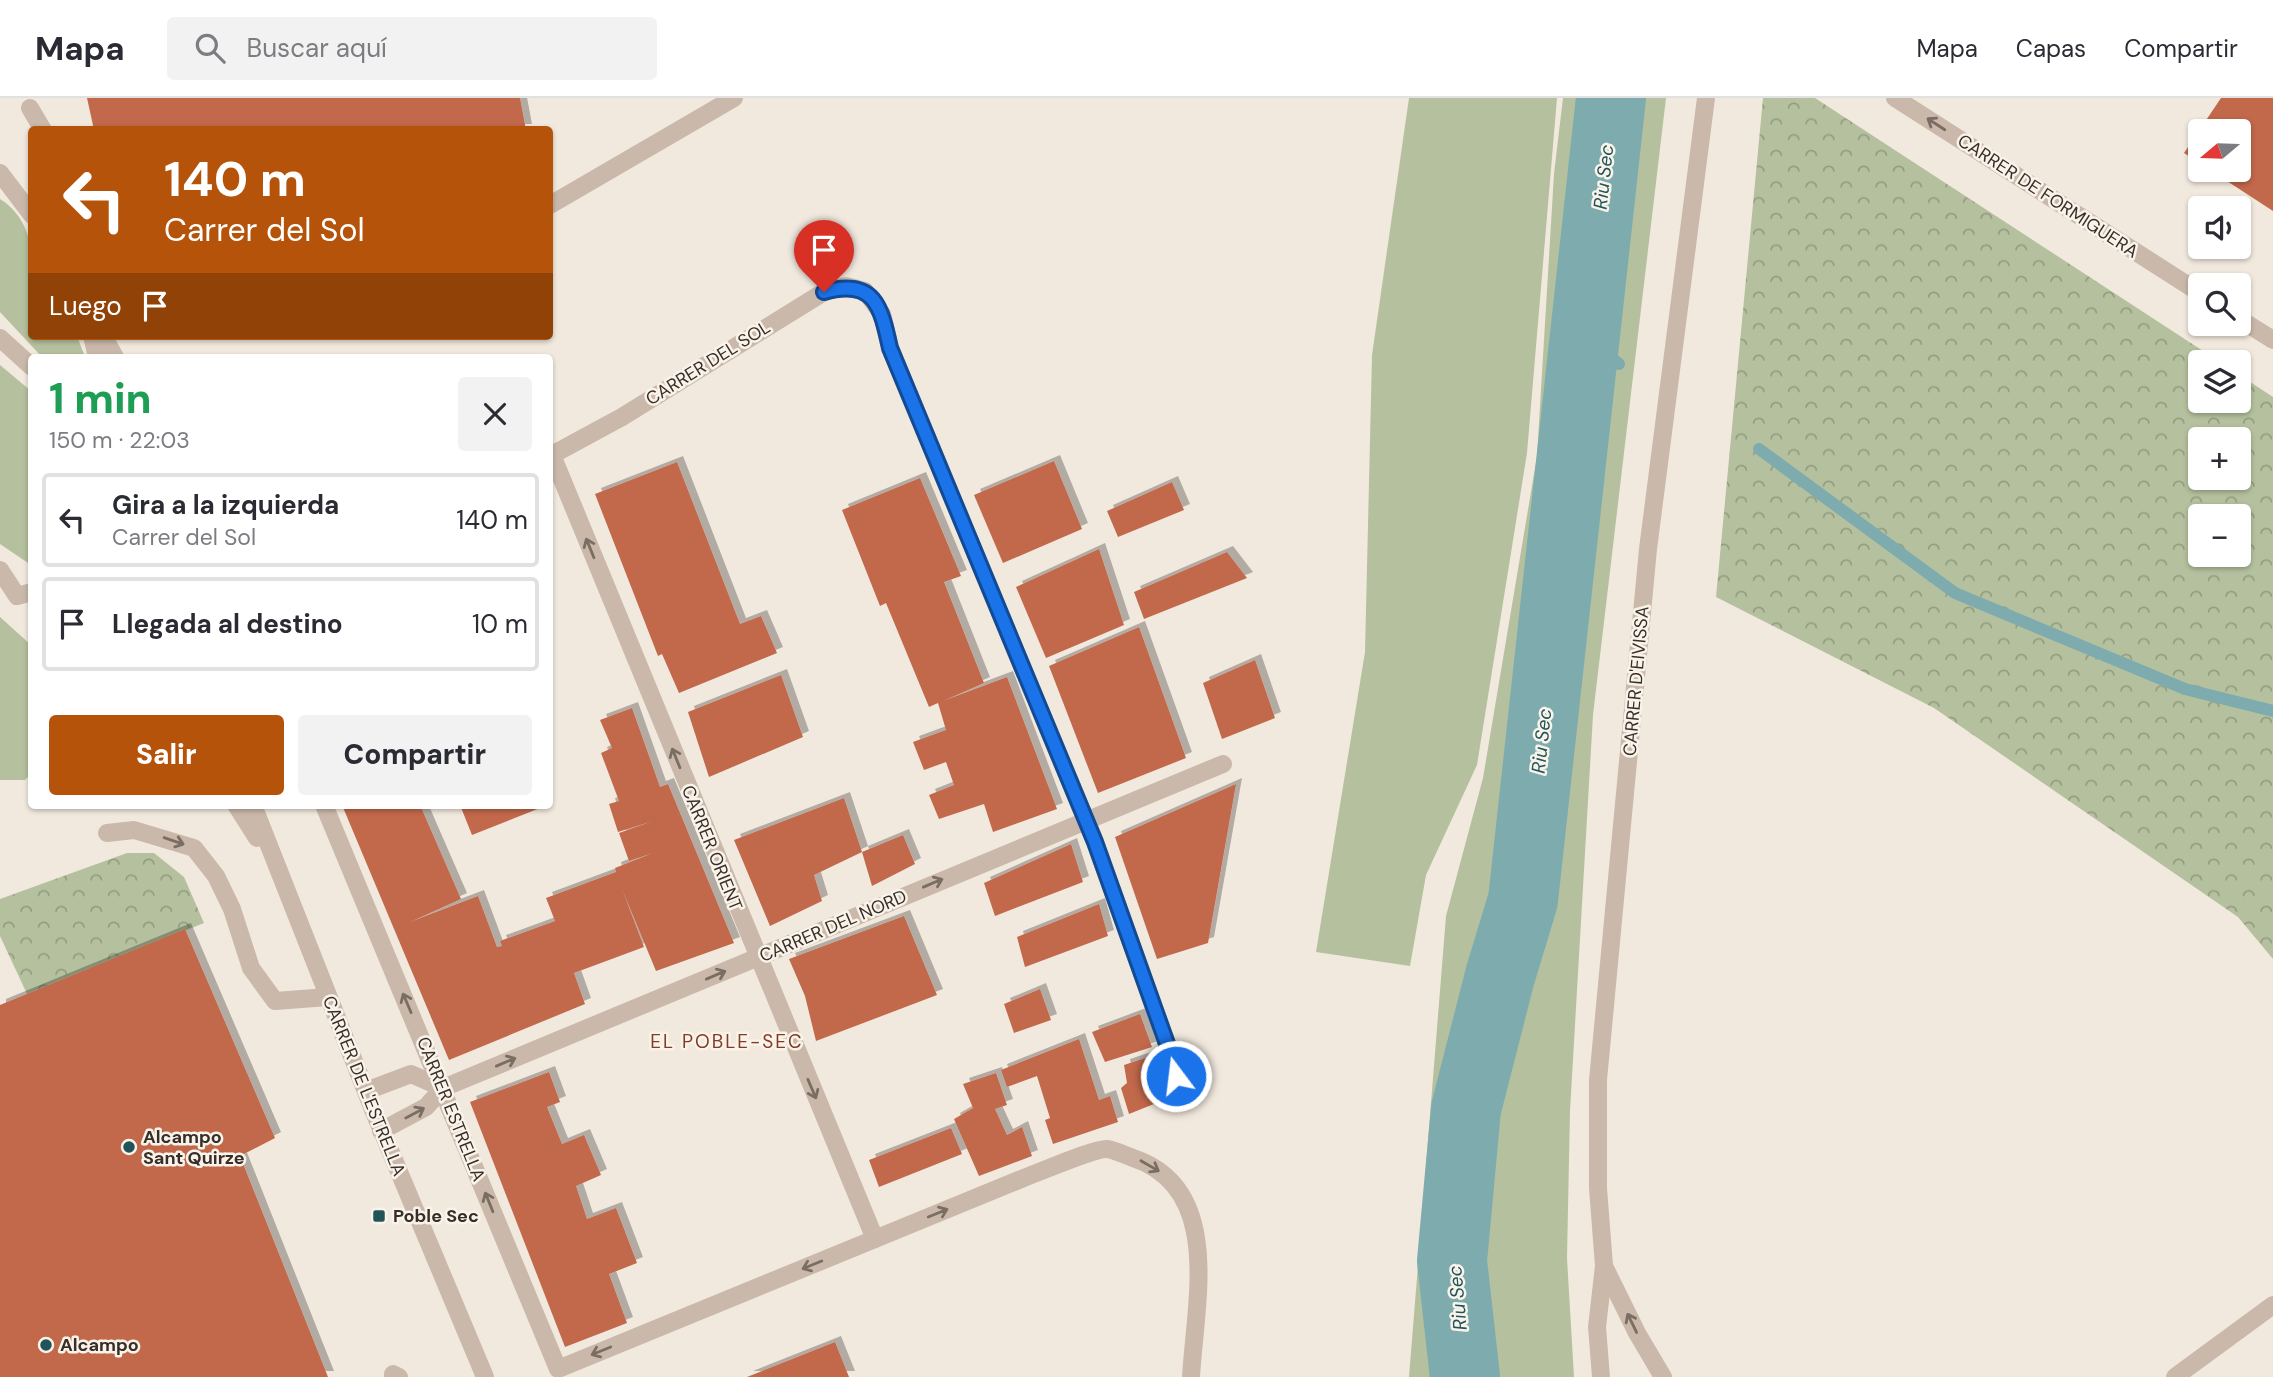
<!DOCTYPE html>
<html lang="es">
<meta charset="utf-8">
<style>
body{margin:0;font-family:"DM Sans",sans-serif;background:#f2f2f3;color:#2b2b33;height:100vh;display:flex;flex-direction:column;font-size:26px;white-space:nowrap}
*{box-sizing:border-box;margin:0}
p{font-size:23px;color:#7c7c81}
.icon{flex:none;width:38px;height:38px;fill:none;stroke:currentColor;stroke-width:2;stroke-linecap:round;stroke-linejoin:round}
.map{position:relative;flex:1;overflow:hidden}
.drawer{position:absolute;left:28px;top:256px;width:525px;height:455px;display:flex;flex-direction:column;background:#fff;border-radius:7px;box-shadow:0 2px 5px #0004}
.drawer>*{flex:none}
.hud{position:absolute;left:28px;top:28px;width:525px;height:214px;border-radius:7px;box-shadow:0 2px 5px #0004;background:#b45309;color:#fff;overflow:hidden}
.needle{width:46px;rotate:251deg}
.fabs{position:absolute;left:2188px;top:21px;display:grid;gap:14px}
.fabs a{display:grid;place-items:center;width:63px;height:63px;border-radius:7px;background:#fff;box-shadow:0 2px 5px #0004;font-size:35px}
.pin{position:absolute;display:grid;place-items:center;width:60px;height:60px;color:#fff;margin:-72px -30px;border-radius:50% 50% 50% 0;rotate:-45deg;box-shadow:0 0 7px #0007}
.pin .icon{rotate:45deg}
.me{position:absolute;width:77px;margin:-38px;rotate:345deg;stroke-linejoin:round;filter:drop-shadow(0 0 5px #0008)}
.turn{display:flex;align-items:center;gap:24px;height:147px;padding:0 21px;font-size:32px}
.turn .icon{width:91px;height:91px;stroke-width:2.5}
.turn b{display:block;font-size:49px;line-height:60px}
.then{display:flex;align-items:center;height:66px;padding:0 21px;background:#0003;gap:14px;font-size:26px}
.round{display:grid;place-items:center;flex:none;width:74px;height:74px;border-radius:7px;background:#f2f2f3}
.headline{display:flex;align-items:center;justify-content:space-between;height:119px;padding:0 21px}
h1{font-size:42px;font-weight:800;line-height:52px;color:#1e9e55}
.action{display:flex;gap:14px;margin-top:auto;padding:14px 21px}
.action a{flex:1;height:80px;border-radius:7px;background:#b45309;color:#fff;font-size:28px;font-weight:800;line-height:80px;text-align:center}
.action a+a{background:#f2f2f3;color:#2b2b33}
ul{padding:0;list-style:none}
li{display:flex;align-items:center;gap:21px;height:94px;margin:0 14px 10px;padding:0 7px;border:4px solid #e1e1e2;border-radius:7px}
li div{flex:1}
li b{display:block;font-size:26px}
li em{font-style:normal}
header{display:flex;align-items:center;gap:42px;box-sizing:border-box;height:98px;padding:0 35px;background:#fff;border-bottom:2px solid #e1e1e2}
header strong{font-size:33px}
nav{display:flex;gap:38px;margin-inline-start:auto;font-size:24px}
.search{width:490px;height:63px;background:#f2f2f3;display:flex;align-items:center;gap:18px;box-sizing:border-box;padding:0 24px;border-radius:7px;color:#7c7c81;font-size:26px}
.map>svg:first-child{display:block}
</style>
<header>
<strong>Mapa</strong>
<div class="search"><svg class="icon" aria-label="search" viewBox="0 0 24 24"><circle cx="10" cy="10" r="6"/><path d="M15 15l6 6"/></svg>Buscar aquí</div>
<nav><a>Mapa</a><a>Capas</a><a>Compartir</a></nav>
</header>
<div class="map">
<svg width="2273" height="1279" viewBox="0 0 2273 1279">
<defs>
<pattern id="park-crowns" width="20" height="18" patternUnits="userSpaceOnUse" patternTransform="scale(1.75)"><rect width="20" height="18" fill="#b5c19e"/><path d="M2 6a3 3 0 1 1 6 0M12 15a3 3 0 1 1 6 0" fill="none" stroke="#949d81"/></pattern>
<filter id="shadow"><feDropShadow dx="6" dy="-6" stdDeviation="0" flood-color="#0004"/></filter>
</defs>
<rect width="100%" height="100%" fill="#f2e9de"/>
<g fill="#b5c19e">
<polygon points="1409,0 1557,0 1527,355 1477,667 1426,777 1410,868 1316,854 1365,554 1372,257"/>
<polygon points="1563,0 1666,0 1593,617 1570,1013 1567,1160 1574,1279 1409,1279 1446,818 1483,680 1537,358 1554,76"/>
<path d="M 0,101 C 45,129 32,191 32,238 L 77,238 L 85,259 L 42,259 L 0,214 Z"/>
<polygon points="0,267 31,293 31,467 0,446"/>
<polygon points="0,519 31,547 31,676 25,682 0,682"/>
</g>
<g fill="url(#park-crowns)" fill-rule="evenodd">
<path d="M 1763,0 L 1815,0 L 2220,264 L 2200,264 L 2200,303 L 2238,303 L 2238,276 L 2273,299 L 2273,861 L 2238,819 L 1934,610 L 1716,499 ZM 2200,341 L 2238,341 L 2238,380 L 2200,380 ZM 2200,418 L 2238,418 L 2238,457 L 2200,457 Z"/>
<polygon points="127,755 154,755 184,779 204,825 27,896 0,838 0,801"/>
</g>
<g fill="none" stroke-linecap="round" stroke-linejoin="round">
<g stroke="#7eacae" stroke-width="12">
<polyline points="1585,239 1619,266"/>
<polyline points="1759,351 1955,495 2185,591 2273,613"/>
</g>
<polyline stroke="#7eacae" stroke-width="70" points="1465,1279 1452,1163 1466,1011 1500,878 1523,802 1611,0"/>
</g>
<g fill="#c2684c" filter="url(#shadow)">
<polygon points="87,0 520,0 526,32 94,32"/>
<polygon points="2221,0 2273,0 2273,113 2210,72 2238,72 2238,33 2200,33 2200,65 2184,55"/>
<polygon points="1054,363 1082,431 1003,465 974,397"/>
<polygon points="677,364 740,526 761,518 777,555 679,595 662,556 658,558 595,396"/>
<polygon points="920,380 961,478 944,484 984,585 943,603 1007,579 1057,711 993,734 984,706 939,721 929,697 954,687 946,664 924,672 913,644 946,632 938,605 929,609 886,505 880,508 842,412"/>
<polygon points="1172,384 1184,412 1118,439 1107,413"/>
<polygon points="1099,451 1124,527 1046,560 1016,489"/>
<polygon points="1227,454 1247,480 1144,521 1134,494"/>
<polygon points="1139,529 1186,660 1098,695 1049,568"/>
<polygon points="1255,562 1275,620 1222,641 1203,585"/>
<polygon points="781,577 803,639 709,679 688,614"/>
<polygon points="632,610 660,689 668,686 734,845 656,873 622,791 644,849 574,875 585,906 449,962 342,707 420,707 461,801 410,824 478,798 497,849 502,848 500,843 555,823 546,800 616,774 615,770 653,755 629,763 619,735 653,723 618,734 609,706 619,703 601,655 612,650 600,622"/>
<polygon points="1236,686 1208,845 1157,861 1115,739"/>
<polygon points="844,700 862,754 814,777 822,803 770,828 734,742"/>
<polygon points="460,707 539,707 540,710 472,737"/>
<polygon points="903,737 915,766 872,788 862,754"/>
<polygon points="1071,746 1083,784 995,818 984,785"/>
<polygon points="1099,806 1108,838 1025,869 1017,839"/>
<polygon points="904,818 937,897 816,943 805,898 789,861"/>
<polygon points="185,831 275,1040 240,1058 328,1279 0,1279 0,907"/>
<polygon points="1040,891 1051,922 1014,935 1004,906"/>
<polygon points="1140,916 1152,949 1105,964 1092,934"/>
<polygon points="1079,941 1099,1002 1110,998 1118,1024 1053,1046 1045,1022 1050,1020 1037,978 1007,989 1001,972"/>
<polygon points="1154,957 1169,1000 1129,1016 1121,990 1127,985 1124,967"/>
<polygon points="549,974 560,1004 547,1009 562,1046 584,1037 601,1077 576,1088 587,1121 616,1110 637,1165 609,1176 627,1225 565,1249 470,1004"/>
<polygon points="996,975 1007,1007 995,1011 1007,1037 1022,1029 1032,1058 979,1078 954,1021 973,1010 963,986"/>
<polygon points="951,1030 962,1056 879,1089 869,1062"/>
<polygon points="835,1244 849,1279 747,1279"/>
</g>
<g fill="none" stroke-linecap="round" stroke-linejoin="round">
<g stroke="#cab9aa" stroke-width="18">
<polyline points="1895,0 2200,195"/>
<polyline points="30,10 43,32"/>
<polyline points="0,75 32,117"/>
<polyline points="550,107 734,0"/>
<polyline points="2238,220 2273,242"/>
<polyline points="92,238 97,259"/>
<polyline points="103,238 115,259"/>
<polyline points="0,240 32,269"/>
<polyline points="552,357 875,1141"/>
<polyline points="550,358 622,319 824,194 846,188 865,193 882,216 890,250 1095,744 1171,957 1176,978"/>
<polyline points="0,472 17,498 32,494"/>
<polyline points="236,707 257,740"/>
<polyline points="253,707 374,1014 485,1279"/>
<path d="M 324,707 L 558,1271 L 1031,1077 C 1045,1072 1096,1050 1107,1051 C 1115,1052 1125,1057 1133,1060 C 1224,1090 1195,1205 1191,1279"/>
<polyline points="107,735 134,732 194,750 216,778 232,811 251,870 275,903 328,899"/>
<polyline points="366,993 411,976 443,990"/>
<polyline points="381,1033 426,1009 443,990 1223,666"/>
<polyline points="1604,1168 1637,1235 1663,1279"/>
<polyline points="393,1279 393,1276 399,1279"/>
<polyline points="1601,1279 1597,1229 1604,1168 1598,1090 1598,982 1648,451 1706,0"/>
<polyline points="2175,1279 2273,1207"/>
</g>
</g>
<defs><path id="oneway-shaft" d="M-6 0H5M1.5-3L5.5 0L1.5 3" fill="none" stroke-width="1.6" stroke-linecap="round" stroke-linejoin="round" transform="scale(1.75)"/></defs>
<g stroke="#7a6d63">
<use href="#oneway-shaft" transform="translate(1936 26) rotate(-147)"/>
<use href="#oneway-shaft" transform="translate(590 450) rotate(-112)"/>
<use href="#oneway-shaft" transform="translate(676 660) rotate(-112)"/>
<use href="#oneway-shaft" transform="translate(174 743) rotate(19)"/>
<use href="#oneway-shaft" transform="translate(933 785) rotate(-23)"/>
<use href="#oneway-shaft" transform="translate(716 877) rotate(-23)"/>
<use href="#oneway-shaft" transform="translate(407 905) rotate(-113)"/>
<use href="#oneway-shaft" transform="translate(506 964) rotate(-23)"/>
<use href="#oneway-shaft" transform="translate(812 991) rotate(67)"/>
<use href="#oneway-shaft" transform="translate(415 1015) rotate(-28)"/>
<use href="#oneway-shaft" transform="translate(1150 1068) rotate(30)"/>
<use href="#oneway-shaft" transform="translate(489 1104) rotate(-112)"/>
<use href="#oneway-shaft" transform="translate(938 1115) rotate(-22)"/>
<use href="#oneway-shaft" transform="translate(812 1167) rotate(158)"/>
<use href="#oneway-shaft" transform="translate(1632 1225) rotate(-116)"/>
<use href="#oneway-shaft" transform="translate(601 1253) rotate(158)"/>
</g>
<g fill="none" stroke-linecap="round" stroke-linejoin="round">
<g stroke="#114b97" stroke-width="18">
<path id="route" d="M 824,194 C 875,180 881,209 890,250 L 1095,744 L 1171,957 L 1176,978"/>
</g>
<use href="#route" stroke="#1a73e8" stroke-width="12"/>
</g>
<g fill="#205458" stroke="#f9f3ea" stroke-width="2.5">
<circle cx="129" cy="1049" r="7"/>
<rect x="372" y="1111" width="14" height="14" rx="3.5"/>
<circle cx="46" cy="1247" r="7"/>
</g>
<g text-anchor="middle" stroke-width="5" stroke-linejoin="round" paint-order="stroke">
<g font-size="18" fill="#382e29" stroke="#f9f3ea">
<text transform="translate(2048 98) rotate(33)" y="6">CARRER DE FORMIGUERA</text>
<text transform="translate(708 265) rotate(-32)" y="6">CARRER DEL SOL</text>
<text transform="translate(1636 583) rotate(-85)" y="6">CARRER D'EIVISSA</text>
<text transform="translate(712 750) rotate(68)" y="6">CARRER ORIENT</text>
<text transform="translate(833 828) rotate(-23)" y="6">CARRER DEL NORD</text>
<text transform="translate(364 988) rotate(68)" y="6">CARRER DE L'ESTRELLA</text>
<text transform="translate(451 1011) rotate(68)" y="6">CARRER ESTRELLA</text>
</g>
<g font-size="18" font-weight="bold" fill="#382e29" stroke="#f9f3ea" text-anchor="start">
<text x="143" y="1045">Alcampo<tspan x="143" dy="21">Sant Quirze</tspan></text>
<text x="393" y="1124">Poble Sec</text>
<text x="60" y="1253">Alcampo</text>
</g>
<g font-size="19" font-style="italic" fill="#205458" stroke="#f9f3ea">
<text transform="translate(1603 79) rotate(-84)" y="7">Riu Sec</text>
<text transform="translate(1541 643) rotate(-84)" y="7">Riu Sec</text>
<text transform="translate(1457 1200) rotate(-95)" y="7">Riu Sec</text>
</g>
<g font-size="19" letter-spacing="2" fill="#843b25" stroke="#f9f3ea">
<text x="727" y="950">EL POBLE-SEC</text>
</g>
</g>
</svg>
<div class="fabs">
<a><svg class="needle" viewBox="-14 -14 28 28"><path d="M0-13l5 13h-10z" fill="#e53935"/><path d="M0 13l5-13h-10z" fill="#7c7c81"/></svg></a>
<a><svg class="icon" aria-label="sound" viewBox="0 0 24 24"><path d="M4 9h4l5-4v14l-5-4H4zM17 9q2 3 0 6"/></svg></a>
<a><svg class="icon" aria-label="search" viewBox="0 0 24 24"><circle cx="10" cy="10" r="6"/><path d="M15 15l6 6"/></svg></a>
<a><svg class="icon" aria-label="layers" viewBox="0 0 24 24"><path d="M12 4l9 5-9 5-9-5zM3 14l9 5 9-5"/></svg></a>
<a>+</a>
<a>−</a>
</div>
<div class="pin" style="left:824px;top:194px;background:#d93025"><svg class="icon" aria-label="arrive" viewBox="0 0 24 24"><path d="M6 21V4h12l-3 4 3 4H6"/></svg></div>
<svg class="me" style="left:1176px;top:978px" viewBox="-20 -20 40 40"><circle r="17" fill="#1a73e8" stroke="#fff" stroke-width="3"/><path d="M0-11L8 9 0 5-8 9z" fill="#fff"/></svg>
<div class="hud">
<div class="turn"><svg class="icon" aria-label="left" viewBox="0 0 24 24"><path d="M17 20v-9H6M10 6l-5 5 5 5"/></svg><div><b>140 m</b>Carrer del Sol</div></div>
<div class="then">Luego<svg class="icon" aria-label="arrive" viewBox="0 0 24 24"><path d="M6 21V4h12l-3 4 3 4H6"/></svg></div>
</div>
<section class="drawer">
<div class="headline"><div><h1>1 min</h1><p>150 m · 22:03</p></div><a class="round"><svg class="icon" aria-label="close" viewBox="0 0 24 24"><path d="M6 6l12 12M18 6L6 18"/></svg></a></div>
<ul>
<li><svg class="icon" aria-label="left" viewBox="0 0 24 24"><path d="M17 20v-9H6M10 6l-5 5 5 5"/></svg><div><b>Gira a la izquierda</b><p>Carrer del Sol</p></div><em>140 m</em></li>
<li><svg class="icon" aria-label="arrive" viewBox="0 0 24 24"><path d="M6 21V4h12l-3 4 3 4H6"/></svg><div><b>Llegada al destino</b></div><em>10 m</em></li>
</ul>
<div class="action"><a>Salir</a><a>Compartir</a></div>
</section>
</div>
